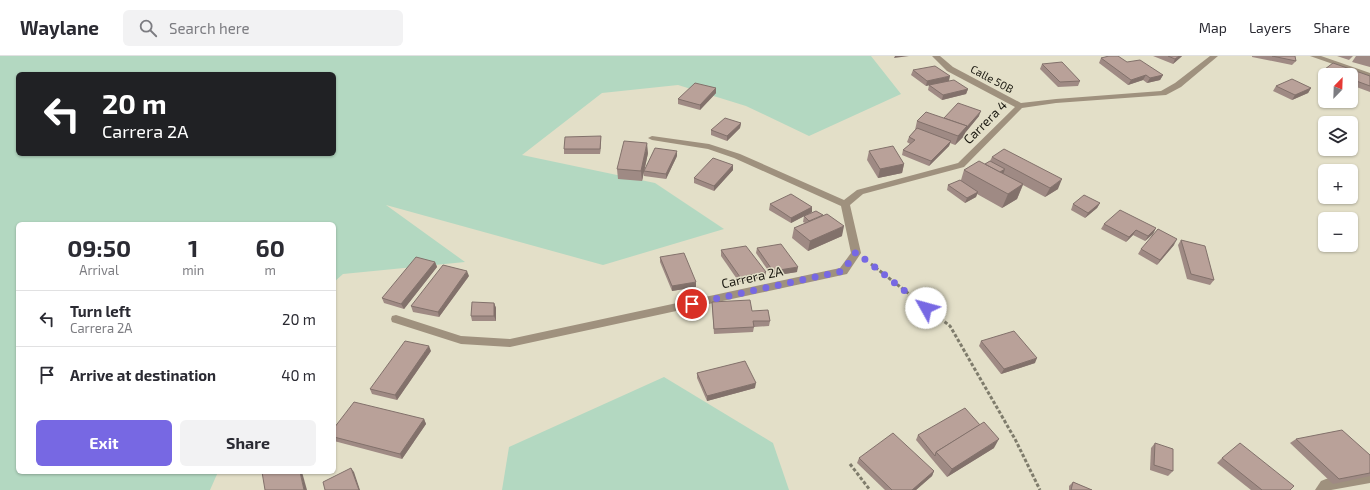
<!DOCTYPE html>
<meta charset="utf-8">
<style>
body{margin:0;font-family:"Exo 2",sans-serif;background:#f2f2f3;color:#2b2b33;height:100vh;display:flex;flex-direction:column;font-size:15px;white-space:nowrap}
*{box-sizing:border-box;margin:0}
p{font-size:13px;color:#7c7c81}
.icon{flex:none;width:22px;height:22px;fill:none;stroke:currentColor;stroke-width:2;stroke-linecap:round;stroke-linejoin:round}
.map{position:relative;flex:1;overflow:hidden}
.side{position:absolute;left:16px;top:166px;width:320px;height:252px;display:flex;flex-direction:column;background:#fff;border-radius:6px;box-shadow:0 1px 3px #0004}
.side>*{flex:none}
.guide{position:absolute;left:16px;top:16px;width:320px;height:84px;border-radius:6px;box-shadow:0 1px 3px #0004;background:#202124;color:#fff;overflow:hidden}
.needle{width:26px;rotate:23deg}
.tools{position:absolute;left:1318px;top:12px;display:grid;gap:8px}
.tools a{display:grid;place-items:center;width:40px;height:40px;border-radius:6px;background:#fff;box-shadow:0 1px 3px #0004;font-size:20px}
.pin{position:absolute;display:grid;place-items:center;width:34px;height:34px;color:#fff;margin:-17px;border:2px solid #fff;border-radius:50%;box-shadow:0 1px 4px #0007}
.me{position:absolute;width:44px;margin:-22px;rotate:308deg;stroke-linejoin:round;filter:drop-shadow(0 0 3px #0008)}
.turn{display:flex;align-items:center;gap:14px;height:84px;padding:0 20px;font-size:18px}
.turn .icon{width:52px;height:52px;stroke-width:2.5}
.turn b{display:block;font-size:28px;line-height:34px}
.eta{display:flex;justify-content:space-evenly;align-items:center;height:68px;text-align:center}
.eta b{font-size:24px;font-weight:700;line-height:28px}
.action{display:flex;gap:8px;margin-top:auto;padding:8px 20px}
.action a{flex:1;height:46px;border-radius:6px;background:#7768e3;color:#fff;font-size:16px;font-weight:700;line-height:46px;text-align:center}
.action a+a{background:#f2f2f3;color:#2b2b33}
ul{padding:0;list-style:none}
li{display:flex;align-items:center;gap:12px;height:56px;padding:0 20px;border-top:1px solid #e1e1e2}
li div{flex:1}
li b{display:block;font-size:15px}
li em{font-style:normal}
header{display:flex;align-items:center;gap:24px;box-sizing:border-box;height:56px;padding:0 20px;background:#fff;border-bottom:1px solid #e1e1e2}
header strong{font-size:19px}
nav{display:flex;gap:22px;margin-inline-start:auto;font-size:14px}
.search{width:280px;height:36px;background:#f2f2f3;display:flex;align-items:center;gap:10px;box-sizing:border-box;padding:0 14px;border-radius:6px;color:#7c7c81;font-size:15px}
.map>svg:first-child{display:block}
</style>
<header>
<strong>Waylane</strong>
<div class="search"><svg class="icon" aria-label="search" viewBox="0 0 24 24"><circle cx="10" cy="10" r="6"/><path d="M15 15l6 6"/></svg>Search here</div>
<nav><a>Map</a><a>Layers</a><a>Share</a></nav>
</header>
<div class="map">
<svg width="1370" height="434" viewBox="0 0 1370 434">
<rect width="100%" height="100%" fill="#e3dfc8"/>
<g fill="#b3d8c1" fill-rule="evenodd">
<path d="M 0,0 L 871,0 L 901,38 L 809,80 L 746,50 L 678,29 L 602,37 L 522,99 L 655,127 L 724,173 L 603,209 L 386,149 L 465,206 L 343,218 L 334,226 L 334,168 L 18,168 L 18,416 L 218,416 L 210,434 L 0,434 ZM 18,18 L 334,18 L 334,98 L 18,98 Z"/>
<polygon points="664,321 773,387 789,434 502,434 509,391"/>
</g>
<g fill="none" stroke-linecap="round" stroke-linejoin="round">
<g stroke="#7f7c6c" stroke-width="3" stroke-dasharray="3.5 2" stroke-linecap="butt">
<polyline points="871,208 950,270 1015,383 1040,434"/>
<polyline points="850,408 870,434"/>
</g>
<g fill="#9f917e" fill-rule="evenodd">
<polygon points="932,0 940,0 953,11 1021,47 1056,43 1161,35 1175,27 1210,0 1218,0 1181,31 1166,39 1056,47 1022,52 964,111 863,138 850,149 861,197 847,218 510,291 461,288 392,266 391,263 392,260 396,259 461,280 510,283 840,212 851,197 841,150 734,102 708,93 652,84 648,82 652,80 709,88 740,98 844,144 857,134 958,107 1015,51 947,15"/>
<polygon points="1310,0 1321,0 1370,17 1370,21"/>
<polygon points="1370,415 1370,427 1331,434 1315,434 1321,425 1326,423"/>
</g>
</g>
<g fill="#9f8a84">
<polygon points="1153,0 1182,0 1181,1 1173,8"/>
<polygon points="1252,0 1294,0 1296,5 1292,9 1252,1"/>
<polygon points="1337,0 1353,0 1349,4"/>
<polygon points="1356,0 1370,0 1370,11 1352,6"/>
<polygon points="1101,2 1127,6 1163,19 1160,24 1147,27 1143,24 1128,29 1099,7"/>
<polygon points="1042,8 1080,25 1078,30 1058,31 1040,13"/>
<polygon points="1325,13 1370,20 1370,36 1351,29 1351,19 1325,19 1325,20 1322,18"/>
<polygon points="913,14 949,25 968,33 966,38 942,44 928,34 929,29 926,30 911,19"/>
<polygon points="1276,30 1311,32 1308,37 1292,44 1273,35"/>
<polygon points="716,32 716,37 700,54 678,48 678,43"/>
<polygon points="979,60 965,77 964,80 955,89 950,87 949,90 929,110 902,99 903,94 910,88 907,86 909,81 915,74 917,65 944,62"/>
<polygon points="741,67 740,72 727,85 711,79 711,74"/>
<polygon points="601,80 601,85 600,98 564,98 564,93"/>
<polygon points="869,95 904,108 902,117 878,122 867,104"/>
<polygon points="648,97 642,125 618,123 617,113"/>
<polygon points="677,100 666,123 644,120 644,115"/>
<polygon points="992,101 1058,133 1045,141 1023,129 1017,143 1002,152 977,138 976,141 965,147 947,134 948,129 961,124 964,114 985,108 990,105"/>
<polygon points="733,109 733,114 714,135 694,127 694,122"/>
<polygon points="1100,147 1097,152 1085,162 1071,154 1073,148"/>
<polygon points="770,148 812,151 812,156 791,167 769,154"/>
<polygon points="804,160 842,180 808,195 792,182 794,172 805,167 803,166"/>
<polygon points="1104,168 1156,172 1153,178 1145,185 1133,179 1126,186 1101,173"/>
<polygon points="1181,184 1214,224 1210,229 1187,223 1178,189"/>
<polygon points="1174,189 1157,209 1138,198 1141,193"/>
<polygon points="757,192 797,216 772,220 756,197"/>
<polygon points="721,194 765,221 739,226 721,200"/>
<polygon points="660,201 696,231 672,235 660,206"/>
<polygon points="435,206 437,211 404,253 384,247 382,242"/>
<polygon points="469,220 439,261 413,256 411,250"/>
<polygon points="712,246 752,255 770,265 769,270 754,271 753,276 714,278 712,251"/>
<polygon points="494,247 496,252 496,265 472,265 471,260"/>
<polygon points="981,285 1035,307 1001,318 979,290"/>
<polygon points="431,295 397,344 372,338 370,333"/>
<polygon points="697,317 755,332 707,345 697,322"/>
<polygon points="424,363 426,368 402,403 334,385 334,372"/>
<polygon points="918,379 994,392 947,421 916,384"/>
<polygon points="1296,383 1370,399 1370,420 1333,428 1290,387"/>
<polygon points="1155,387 1173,415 1168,420 1150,414 1151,392"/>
<polygon points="859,402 934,415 932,420 916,434 885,434 857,407"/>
<polygon points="1222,402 1290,434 1251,434 1217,407"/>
<polygon points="1073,426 1092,434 1069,434 1069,430"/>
</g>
<g fill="#82716b">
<polygon points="895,0 909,0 894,2"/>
<polygon points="1179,0 1182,0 1181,1 1173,8 1175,3"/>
<polygon points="1146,19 1143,24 1128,29 1131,24"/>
<polygon points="1163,19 1160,24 1147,27 1150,22"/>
<polygon points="950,20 949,25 926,30 927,25"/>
<polygon points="716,32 716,37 700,54 700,49"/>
<polygon points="1311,32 1308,37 1292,44 1295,39"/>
<polygon points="968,33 966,38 942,44 943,39"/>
<polygon points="981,55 979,60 965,77 966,72"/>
<polygon points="741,67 740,72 727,85 727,80"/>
<polygon points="967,70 964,80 955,89 958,80"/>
<polygon points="601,80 601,85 600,98 600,93"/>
<polygon points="951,85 949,90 929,110 931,105"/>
<polygon points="647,87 648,97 642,125 641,115"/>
<polygon points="677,95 677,100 666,123 666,118"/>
<polygon points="904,108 902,117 878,122 880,113"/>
<polygon points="733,109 733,114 714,135 714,130"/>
<polygon points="1005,113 1003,119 991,122"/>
<polygon points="1062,123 1058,133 1045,141 1050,132"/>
<polygon points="1023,128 1017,143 1002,152 1008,138"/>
<polygon points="978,136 976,141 965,147 967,142"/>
<polygon points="1100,147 1097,152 1085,162 1088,157"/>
<polygon points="812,151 812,156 791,167 791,162"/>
<polygon points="844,170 842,180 808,195 810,185"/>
<polygon points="1156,172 1153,178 1145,185 1148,180"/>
<polygon points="1136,174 1133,179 1126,186 1129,181"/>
<polygon points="1177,183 1174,189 1157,209 1160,204"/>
<polygon points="435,206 437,211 404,253 401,248"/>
<polygon points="798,211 797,216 772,220 773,215"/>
<polygon points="467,215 469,220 439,261 438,256"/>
<polygon points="766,216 765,221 739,226 740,221"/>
<polygon points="696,226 696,231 672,235 672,230"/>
<polygon points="494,247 496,252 496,265 494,260"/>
<polygon points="429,290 431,295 397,344 395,339"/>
<polygon points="1037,302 1035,307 1001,318 1004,313"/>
<polygon points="756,327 755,332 707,345 707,340"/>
<polygon points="424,363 426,368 402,403 400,398"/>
<polygon points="999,383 994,392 947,421 952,413"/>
<polygon points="351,412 354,416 360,434 359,434"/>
<polygon points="934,415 932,420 916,434 912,434"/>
<polygon points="300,416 302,416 307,434 304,434"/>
</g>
<g fill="#b9a199" stroke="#82716b">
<polygon points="1109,0 1118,0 1127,6 1140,4 1163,19 1150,22 1146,19 1131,24 1101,2"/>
<polygon points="1168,0 1179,0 1175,3"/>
<polygon points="1272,0 1295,0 1296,5"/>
<polygon points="1062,6 1080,25 1060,26 1042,8"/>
<polygon points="1333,7 1370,20 1370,30 1351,23 1351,19 1341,19 1325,13"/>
<polygon points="935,10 950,20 927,25 913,14"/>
<polygon points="1292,23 1311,32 1295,39 1276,30"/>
<polygon points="954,24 968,33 943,39 929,29"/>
<polygon points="695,27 716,32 700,49 678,43"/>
<polygon points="958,47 981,55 966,72 967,70 944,62"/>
<polygon points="926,56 967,70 958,80 917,65"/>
<polygon points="725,62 741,67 727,80 711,74"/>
<polygon points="917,72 951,85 931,105 903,94 915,84 909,81"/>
<polygon points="601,80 600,93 564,93 565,81"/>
<polygon points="624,85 647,87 641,115 617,113"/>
<polygon points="893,90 904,108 880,113 869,95"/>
<polygon points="655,92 677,95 666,118 644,115"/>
<polygon points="1004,93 1062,123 1050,132 992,101"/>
<polygon points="713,102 733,109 714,130 694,122"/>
<polygon points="979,105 1023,128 1008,138 964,114"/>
<polygon points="990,105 1005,113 1000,116 985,108"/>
<polygon points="960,124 978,136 967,142 948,129"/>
<polygon points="791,138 812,151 791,162 770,148"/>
<polygon points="1084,139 1100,147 1088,157 1073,148"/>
<polygon points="1120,154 1156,172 1148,180 1136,174 1129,181 1104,168"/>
<polygon points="816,155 823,159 809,165 804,160"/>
<polygon points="827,158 844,170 810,185 794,172"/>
<polygon points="1158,173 1177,183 1160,204 1141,193"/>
<polygon points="1181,184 1205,190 1214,224 1191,218"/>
<polygon points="781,188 798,211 773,215 757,192"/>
<polygon points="746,190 766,216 740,221 721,194"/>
<polygon points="684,197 696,226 672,230 660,201"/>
<polygon points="416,201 435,206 401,248 382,242"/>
<polygon points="443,209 467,215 438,256 411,250"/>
<polygon points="750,244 752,255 768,254 770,265 753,265 754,271 714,273 712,246"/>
<polygon points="472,246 494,247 494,260 471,260"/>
<polygon points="1014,275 1037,302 1004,313 981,285"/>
<polygon points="405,285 429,290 395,339 370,333"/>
<polygon points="745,305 756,327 707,340 697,317"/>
<polygon points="354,346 424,363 400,398 334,381 334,372"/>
<polygon points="965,352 980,369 936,396 935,400 918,379"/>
<polygon points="984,366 999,383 952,413 936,396"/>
<polygon points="1342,374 1370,399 1370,417 1339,423 1296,383"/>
<polygon points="893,377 934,415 912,434 892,434 859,402"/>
<polygon points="1155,387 1173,393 1173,415 1154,409"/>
<polygon points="1240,387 1294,430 1290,434 1262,434 1222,402"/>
<polygon points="351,412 359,434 325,434 323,426"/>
<polygon points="262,416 300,416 304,434 265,434"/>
<polygon points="1073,426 1092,434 1071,434"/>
</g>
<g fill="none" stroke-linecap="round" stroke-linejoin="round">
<polyline stroke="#7768e3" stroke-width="7" stroke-dasharray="0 12.6" points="692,248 843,215 856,196 926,252"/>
</g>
<g text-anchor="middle" stroke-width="3" stroke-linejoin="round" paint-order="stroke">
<g font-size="11" fill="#1a1810" stroke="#e3dfc8">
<text transform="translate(992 23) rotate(28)" y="4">Calle 50B</text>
</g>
<g font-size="13" fill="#1a1810" stroke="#e3dfc8">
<text transform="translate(985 66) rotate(-45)" y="5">Carrera 4</text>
<text transform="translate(752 221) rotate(-12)" y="5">Carrera 2A</text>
</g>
</g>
</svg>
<div class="tools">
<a><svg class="needle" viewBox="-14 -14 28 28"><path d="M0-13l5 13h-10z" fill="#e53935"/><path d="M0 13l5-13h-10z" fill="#7c7c81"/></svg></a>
<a><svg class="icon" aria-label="layers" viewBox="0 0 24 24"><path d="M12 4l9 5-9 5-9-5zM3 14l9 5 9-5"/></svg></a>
<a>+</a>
<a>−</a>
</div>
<div class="pin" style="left:692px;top:248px;background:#d93025"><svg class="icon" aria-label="arrive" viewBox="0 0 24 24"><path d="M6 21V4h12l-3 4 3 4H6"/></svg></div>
<svg class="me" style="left:926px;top:252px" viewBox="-20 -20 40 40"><circle r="19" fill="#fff"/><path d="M0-13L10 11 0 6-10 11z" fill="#7768e3"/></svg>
<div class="guide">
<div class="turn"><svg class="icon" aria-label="left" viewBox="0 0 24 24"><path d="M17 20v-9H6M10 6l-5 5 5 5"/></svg><div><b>20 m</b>Carrera 2A</div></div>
</div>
<section class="side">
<div class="eta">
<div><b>09:50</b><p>Arrival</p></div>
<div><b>1</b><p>min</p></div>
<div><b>60</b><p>m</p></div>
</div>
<ul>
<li><svg class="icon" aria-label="left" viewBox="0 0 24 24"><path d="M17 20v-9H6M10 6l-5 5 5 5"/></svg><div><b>Turn left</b><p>Carrera 2A</p></div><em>20 m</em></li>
<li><svg class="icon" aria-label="arrive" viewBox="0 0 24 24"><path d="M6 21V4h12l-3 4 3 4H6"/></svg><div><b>Arrive at destination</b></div><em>40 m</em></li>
</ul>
<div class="action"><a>Exit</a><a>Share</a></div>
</section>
</div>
